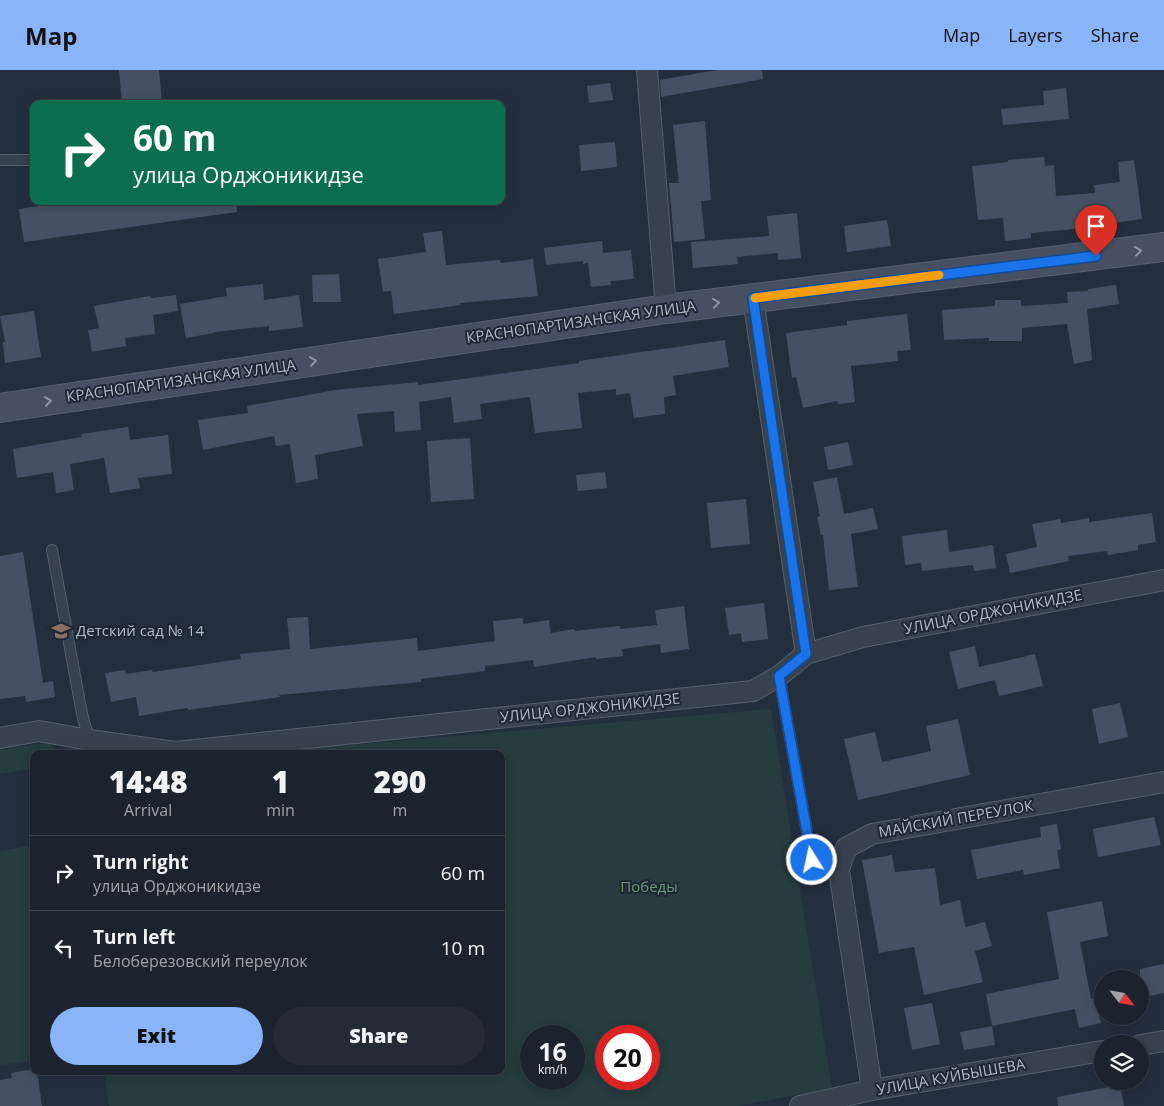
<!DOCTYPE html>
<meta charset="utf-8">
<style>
body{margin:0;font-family:"Open Sans",sans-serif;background:#242b36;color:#f1f3f6;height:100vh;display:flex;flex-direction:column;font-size:19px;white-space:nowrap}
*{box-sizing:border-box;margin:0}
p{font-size:16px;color:#a0a4aa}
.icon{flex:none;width:28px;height:28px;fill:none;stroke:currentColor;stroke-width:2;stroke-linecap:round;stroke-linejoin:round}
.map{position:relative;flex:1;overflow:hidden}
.drawer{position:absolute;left:30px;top:680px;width:475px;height:325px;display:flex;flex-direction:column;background:#1b232e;border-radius:10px;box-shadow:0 2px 12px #0003,0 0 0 1px #39404a}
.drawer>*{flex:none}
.top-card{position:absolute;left:30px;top:30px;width:475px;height:105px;border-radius:10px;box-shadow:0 2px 12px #0003,0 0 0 1px #39404a;background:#0b6e4f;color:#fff;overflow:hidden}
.needle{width:32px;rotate:121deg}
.controls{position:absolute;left:1094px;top:900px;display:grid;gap:10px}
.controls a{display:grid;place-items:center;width:55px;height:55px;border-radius:50%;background:#1b232e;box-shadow:0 2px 12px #0003,0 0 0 1px #39404a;font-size:25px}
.speed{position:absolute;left:520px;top:955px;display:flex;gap:10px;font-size:25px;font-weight:700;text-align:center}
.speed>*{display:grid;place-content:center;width:65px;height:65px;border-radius:50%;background:#1b232e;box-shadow:0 2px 12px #0003,0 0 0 1px #39404a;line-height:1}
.speed small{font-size:12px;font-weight:400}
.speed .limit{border:8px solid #d22;background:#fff;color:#111}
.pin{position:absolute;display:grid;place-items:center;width:42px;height:42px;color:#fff;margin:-51px -21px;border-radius:50% 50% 50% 0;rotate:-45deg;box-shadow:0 0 5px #0007}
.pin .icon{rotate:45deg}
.me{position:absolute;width:55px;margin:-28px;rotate:350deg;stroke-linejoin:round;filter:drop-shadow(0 0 4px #0008)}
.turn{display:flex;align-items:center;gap:18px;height:105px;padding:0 20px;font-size:22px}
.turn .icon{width:65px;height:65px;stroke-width:2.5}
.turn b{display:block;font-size:35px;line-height:42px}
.eta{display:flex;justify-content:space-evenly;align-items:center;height:85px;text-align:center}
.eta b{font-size:30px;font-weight:800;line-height:35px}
.primary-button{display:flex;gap:10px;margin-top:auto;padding:10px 20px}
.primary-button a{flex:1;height:58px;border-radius:30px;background:#8ab4f8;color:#111;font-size:20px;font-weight:800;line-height:58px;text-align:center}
.primary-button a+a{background:#242b36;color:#f1f3f6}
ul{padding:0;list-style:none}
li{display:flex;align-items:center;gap:15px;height:75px;padding:0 20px;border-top:1px solid #39404a}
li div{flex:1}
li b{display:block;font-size:19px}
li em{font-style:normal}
header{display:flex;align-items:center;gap:30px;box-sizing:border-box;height:70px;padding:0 25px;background:#8ab4f8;color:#111}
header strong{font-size:24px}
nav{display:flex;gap:28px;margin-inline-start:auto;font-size:18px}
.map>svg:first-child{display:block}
</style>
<header>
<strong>Map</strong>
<nav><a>Map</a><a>Layers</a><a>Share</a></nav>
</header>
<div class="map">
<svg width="1164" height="1036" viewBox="0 0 1164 1036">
<rect width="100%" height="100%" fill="#242f3e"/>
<g fill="#263c3f" fill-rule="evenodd">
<path d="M 771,639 L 832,1018 L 738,1036 L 109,1036 L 104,1001 L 501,1001 L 501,684 L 244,684 ZM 531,966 L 574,966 L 574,1009 L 531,1009 ZM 606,966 L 649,966 L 649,1009 L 606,1009 Z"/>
<polygon points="49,672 57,684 34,684 34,698 0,704 0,680"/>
<polygon points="34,775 34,991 0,995 0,781"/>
</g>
<g fill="#455162">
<polygon points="119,0 159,0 162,34 122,34"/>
<polygon points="717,0 762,0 763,9 661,27 660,10"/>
<polygon points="610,13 613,30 589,33 587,16"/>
<polygon points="1066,18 1069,49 1003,55 1001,39 1044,35 1043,21"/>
<polygon points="705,51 711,130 701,131 705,169 674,172 669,113 679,113 673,55"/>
<polygon points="615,72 617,97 581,101 579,75"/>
<polygon points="1044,87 1045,96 1054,95 1056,126 1095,123 1094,115 1120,112 1118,92 1134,90 1142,149 1074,158 1074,159 1031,163 1031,168 1005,171 1003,148 978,150 972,96 1008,92 1008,90"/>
<polygon points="72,131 236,131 237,142 24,172 19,139"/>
<polygon points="797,143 801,188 778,190 778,183 737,187 738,194 693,198 691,172 769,166 767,146"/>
<polygon points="887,150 891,176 847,182 844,156"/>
<polygon points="442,161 446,195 500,190 501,193 533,189 538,226 460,233 461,235 394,244 391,221 383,222 378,189 426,182 423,163"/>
<polygon points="602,171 603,183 631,180 634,209 610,211 611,215 591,217 588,193 583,194 583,191 546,195 544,178"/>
<polygon points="339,204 341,232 313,232 312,205"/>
<polygon points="263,214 264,230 299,225 303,257 269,261 269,256 214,262 214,263 186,268 180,234 227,226 226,218"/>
<polygon points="1116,215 1119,234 1087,239 1092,290 1074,294 1067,254 1022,258 1022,271 989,271 989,268 944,270 942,240 995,236 995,230 1021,230 1021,236 1068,233 1067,222 1088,221 1088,219"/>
<polygon points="176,225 178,241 153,245 155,264 125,268 126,276 92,282 88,260 99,258 94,236 150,226 151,228"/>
<polygon points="34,241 41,287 5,293 3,272 5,272 0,246"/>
<polygon points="907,244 911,280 897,281 898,291 851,296 855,332 838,334 837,331 803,338 796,307 792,308 786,263 847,255 847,251"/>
<polygon points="725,270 729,297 673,306 676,325 664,327 665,344 634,348 630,323 616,325 616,319 578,323 582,358 535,363 530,327 480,334 482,349 454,353 451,327 419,332 421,360 395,362 394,341 357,344 363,376 315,385 318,409 296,413 290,374 276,376 274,366 203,380 198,350 248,343 247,336 335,320 418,312 418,315 579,293 579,291"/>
<polygon points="128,357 130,370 168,365 172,404 138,408 140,418 110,423 104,388 70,394 74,420 56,423 53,402 17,408 13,379 82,367 81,364"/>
<polygon points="470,368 474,429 431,432 427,371"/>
<polygon points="848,372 853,395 828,400 824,377"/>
<polygon points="605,402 607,418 578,421 576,405"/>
<polygon points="837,407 844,444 873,438 878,459 851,464 858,517 829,520 823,465 821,465 817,447 820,446 813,412"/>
<polygon points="746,429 750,474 711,478 707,433"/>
<polygon points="1152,443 1156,472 1138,475 1138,480 1108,485 1107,481 1068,486 1069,491 1010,503 1006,484 1037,477 1032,454 1060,449 1061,453 1089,448 1089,452"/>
<polygon points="947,460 949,482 993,475 996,498 974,501 973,495 922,501 921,493 905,495 902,466"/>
<polygon points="23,482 43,613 53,611 55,627 26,632 25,626 0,629 0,486"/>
<polygon points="764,533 768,569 742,572 741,563 729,565 725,538"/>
<polygon points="684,536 689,579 661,583 660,574 622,579 623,586 596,589 596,587 534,597 533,590 485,596 485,601 421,609 421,612 279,625 280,627 188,640 187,638 139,646 136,627 111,632 105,603 125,600 126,604 152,600 153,602 241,589 240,584 290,579 287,548 308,547 310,579 417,568 418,581 495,571 493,551 523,548 523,554 549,550 551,563 574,559 575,561 620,556 620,559 657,555 655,540"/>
<polygon points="975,576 979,597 1035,584 1043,616 999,626 995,610 958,619 949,582"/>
<polygon points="1120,633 1128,667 1099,674 1092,639"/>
<polygon points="958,649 970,705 858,730 844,669 875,662 882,692 931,681 926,656"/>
<polygon points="1154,747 1161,775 1098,787 1093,759"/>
<polygon points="1057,754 1061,779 1057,780 1060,798 1024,805 1023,800 977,809 971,780 1041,767 1040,757"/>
<polygon points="892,785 895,802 935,798 940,835 960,830 965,857 985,852 992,876 975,881 983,912 924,925 914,877 879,883 862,790"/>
<polygon points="1102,831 1108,866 1080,872 1091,929 1095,928 1101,953 1079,958 1075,939 992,956 986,924 1059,909 1047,842"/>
<polygon points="1164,894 1164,923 1140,928 1140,899"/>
<polygon points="932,933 940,974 912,980 904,938"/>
<polygon points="992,956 995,975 964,980 960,962"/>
<polygon points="34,999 34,1001 37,1001 42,1036 0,1036 0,1010 12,1008 11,1003"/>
<polygon points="1120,1015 1124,1036 1058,1036 1057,1027"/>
</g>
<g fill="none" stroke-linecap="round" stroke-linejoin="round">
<g stroke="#565f6c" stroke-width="12">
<g id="lane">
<polyline points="0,90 34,90"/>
<polyline points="52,480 82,644 89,670"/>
<polyline points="779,606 812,790"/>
</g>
</g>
<g stroke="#565f6c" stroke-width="22">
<g id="street">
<polyline points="647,0 666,239"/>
<polyline points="753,228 806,584"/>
<polyline points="0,668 39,661 89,670 175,682 753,621 779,606 806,584 863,567 1164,510"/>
<polyline points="1140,975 1164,971"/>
<polyline points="872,1020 839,800 846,778 872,764 1164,712"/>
<polyline points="800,1036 872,1020 1102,981"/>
</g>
</g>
<g stroke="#565f6c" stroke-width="30">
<polyline id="secondary" points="0,338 666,239 1164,177"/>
</g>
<use href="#lane" stroke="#38414e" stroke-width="10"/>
<use href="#street" stroke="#38414e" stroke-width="20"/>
<use href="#secondary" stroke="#465061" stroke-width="28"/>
</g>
<defs><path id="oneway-chevron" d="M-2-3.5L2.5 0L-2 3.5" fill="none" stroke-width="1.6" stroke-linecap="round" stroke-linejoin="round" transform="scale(1.25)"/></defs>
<g stroke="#8e96a5">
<use href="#oneway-chevron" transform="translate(1138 181) rotate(-7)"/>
<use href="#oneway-chevron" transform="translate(716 233) rotate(-7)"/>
<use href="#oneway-chevron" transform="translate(313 291) rotate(-8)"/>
<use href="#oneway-chevron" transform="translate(48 331) rotate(-8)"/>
</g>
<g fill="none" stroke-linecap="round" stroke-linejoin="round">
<g stroke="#114b97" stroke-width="12">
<polyline id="route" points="812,790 779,606 806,584 753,228 1096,186"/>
</g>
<use href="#route" stroke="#1a73e8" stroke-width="9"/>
<polyline stroke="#f59e0b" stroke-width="9" points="755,228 939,205"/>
</g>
<defs>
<g id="school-bare" transform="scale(1.5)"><path d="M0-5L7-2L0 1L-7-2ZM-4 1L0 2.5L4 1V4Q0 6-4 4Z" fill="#8d6e63" stroke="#1d2633" stroke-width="2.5" paint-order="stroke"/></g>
</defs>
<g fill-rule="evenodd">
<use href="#school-bare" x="61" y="561"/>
</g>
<g text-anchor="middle" stroke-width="4" stroke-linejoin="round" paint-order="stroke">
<g font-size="15" fill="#b4bcc9" stroke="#1d2633">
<text transform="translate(581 252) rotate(-8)" y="5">КРАСНОПАРТИЗАНСКАЯ УЛИЦА</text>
<text transform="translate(181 311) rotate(-8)" y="5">КРАСНОПАРТИЗАНСКАЯ УЛИЦА</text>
<text transform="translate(993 542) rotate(-11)" y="5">УЛИЦА ОРДЖОНИКИДЗЕ</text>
<text transform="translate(590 638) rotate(-6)" y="5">УЛИЦА ОРДЖОНИКИДЗЕ</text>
<text transform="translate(956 749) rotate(-10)" y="5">МАЙСКИЙ ПЕРЕУЛОК</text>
<text transform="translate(951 1007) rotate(-10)" y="5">УЛИЦА КУЙБЫШЕВА</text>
</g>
<g font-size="15" fill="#b4bcc9" stroke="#1d2633" text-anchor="start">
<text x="76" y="566">Детский сад № 14</text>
</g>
<g font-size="15" fill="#6b9a76" stroke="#1d2633">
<text x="649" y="822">Победы</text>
</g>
</g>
</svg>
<div class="controls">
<a><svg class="needle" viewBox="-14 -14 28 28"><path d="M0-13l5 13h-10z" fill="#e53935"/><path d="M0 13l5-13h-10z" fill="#a0a4aa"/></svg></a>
<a><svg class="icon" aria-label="layers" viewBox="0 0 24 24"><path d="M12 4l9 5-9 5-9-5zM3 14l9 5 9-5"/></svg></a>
</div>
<div class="speed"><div>16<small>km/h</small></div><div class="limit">20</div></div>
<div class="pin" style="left:1096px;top:186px;background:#d93025"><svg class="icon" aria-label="arrive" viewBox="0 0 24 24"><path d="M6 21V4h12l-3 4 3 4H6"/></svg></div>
<svg class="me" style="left:812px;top:790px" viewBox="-20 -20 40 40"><circle r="17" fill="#1a73e8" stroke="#fff" stroke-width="3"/><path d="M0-11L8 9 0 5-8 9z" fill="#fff"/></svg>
<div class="top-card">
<div class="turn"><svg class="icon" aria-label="right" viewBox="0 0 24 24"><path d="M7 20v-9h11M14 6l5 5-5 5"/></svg><div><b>60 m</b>улица Орджоникидзе</div></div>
</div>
<section class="drawer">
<div class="eta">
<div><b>14:48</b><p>Arrival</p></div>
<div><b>1</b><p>min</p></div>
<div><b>290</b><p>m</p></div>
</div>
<ul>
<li><svg class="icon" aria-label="right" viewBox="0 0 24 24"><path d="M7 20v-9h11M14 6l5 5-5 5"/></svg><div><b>Turn right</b><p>улица Орджоникидзе</p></div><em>60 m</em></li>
<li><svg class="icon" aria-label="left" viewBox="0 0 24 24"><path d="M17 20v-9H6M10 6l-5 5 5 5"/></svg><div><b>Turn left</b><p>Белоберезовский переулок</p></div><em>10 m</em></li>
</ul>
<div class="primary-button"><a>Exit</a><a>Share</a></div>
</section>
</div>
